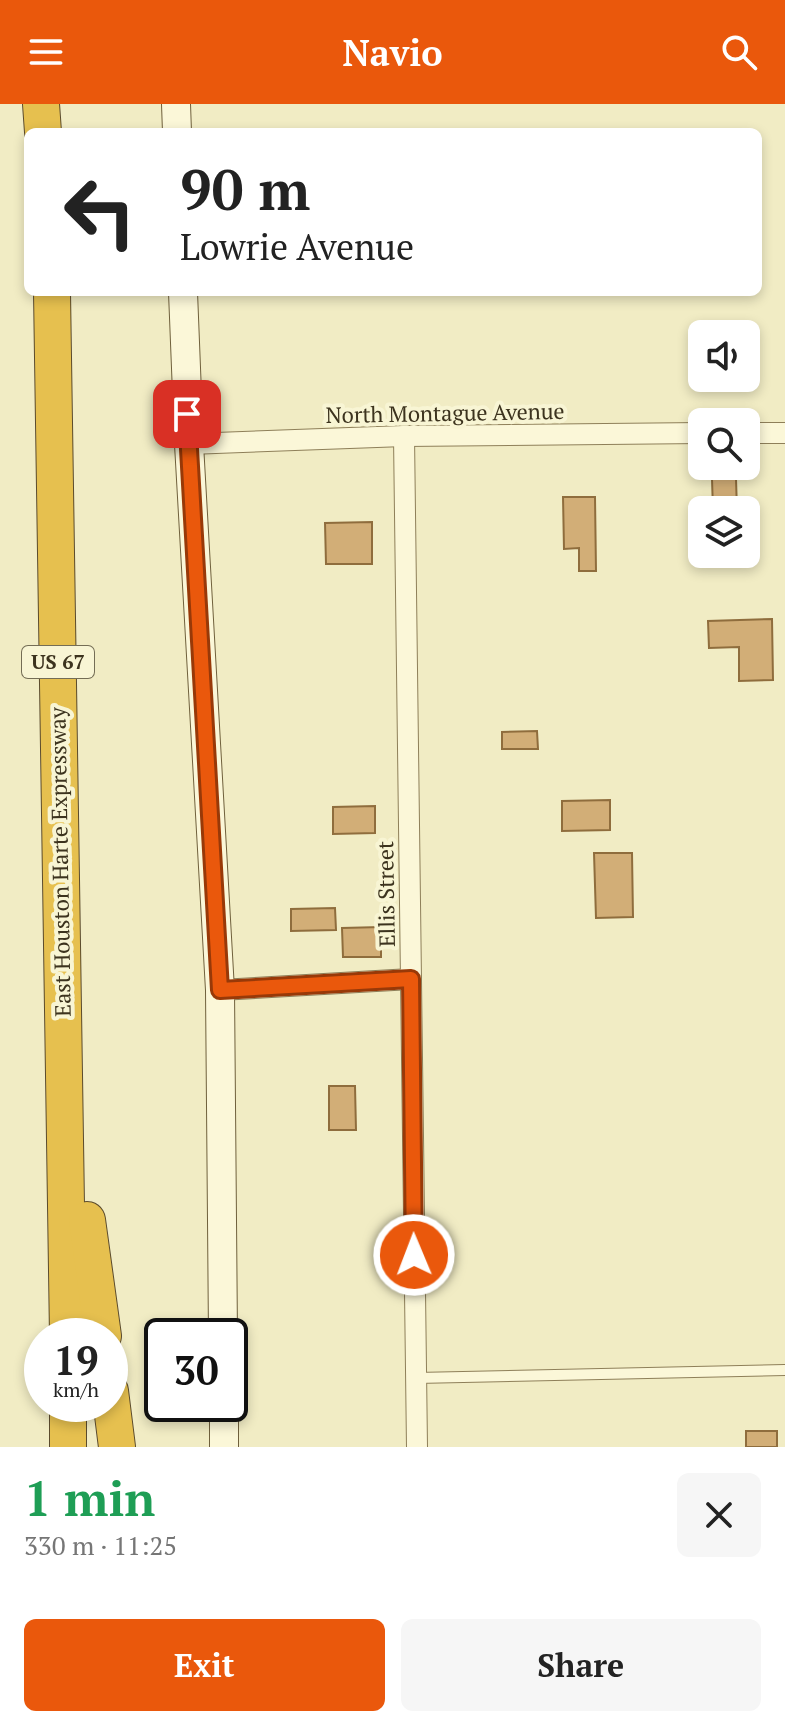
<!DOCTYPE html>
<meta charset="utf-8">
<style>
body{margin:0;font-family:"PT Serif",serif;background:#f6f6f6;color:#222;height:100vh;display:flex;flex-direction:column;font-size:30px;white-space:nowrap}
*{box-sizing:border-box;margin:0}
p{font-size:26px;color:#767676}
.icon{flex:none;width:44px;height:44px;fill:none;stroke:currentColor;stroke-width:2;stroke-linecap:round;stroke-linejoin:round}
.map{position:relative;height:1343px;overflow:hidden}
.sheet{display:flex;flex-direction:column;background:#fff;flex:1}
.sheet>*{flex:none}
.banner{position:absolute;left:24px;top:24px;width:738px;height:168px;border-radius:12px;box-shadow:0 4px 12px #0003;background:#fff;color:#222;overflow:hidden}
.fabs{position:absolute;left:688px;top:216px;display:grid;gap:16px}
.fabs a{display:grid;place-items:center;width:72px;height:72px;border-radius:12px;background:#fff;box-shadow:0 4px 12px #0003;font-size:40px}
.speed{position:absolute;left:24px;top:1214px;display:flex;gap:16px;font-size:40px;font-weight:700;text-align:center}
.speed>*{display:grid;place-content:center;width:104px;height:104px;border-radius:50%;background:#fff;box-shadow:0 4px 12px #0003;line-height:1}
.speed small{font-size:20px;font-weight:400}
.speed .limit{border:4px solid #111;border-radius:12px;background:#fff;color:#111}
.pin{position:absolute;display:grid;place-items:center;width:68px;height:68px;color:#fff;margin:-34px;border-radius:16px;box-shadow:0 4px 12px #0006}
.me{position:absolute;width:88px;margin:-44px;rotate:359deg;stroke-linejoin:round;filter:drop-shadow(0 0 6px #0008)}
.turn{display:flex;align-items:center;gap:28px;height:168px;padding:0 24px;font-size:36px}
.turn .icon{width:104px;height:104px;stroke-width:2.5}
.turn b{display:block;font-size:56px;line-height:68px}
.round{display:grid;place-items:center;flex:none;width:84px;height:84px;border-radius:12px;background:#f6f6f6}
.head{display:flex;align-items:center;justify-content:space-between;height:136px;padding:0 24px}
h1{font-size:48px;font-weight:600;line-height:60px;color:#1e9e55}
.cta{display:flex;gap:16px;margin-top:auto;padding:16px 24px}
.cta a{flex:1;height:92px;border-radius:12px;background:#ea580c;color:#fff;font-size:32px;font-weight:600;line-height:92px;text-align:center}
.cta a+a{background:#f6f6f6;color:#222}
header{display:flex;justify-content:space-between;align-items:center;height:104px;padding:0 24px;background:#ea580c;color:#fff;font-size:36px;font-weight:600}
.map>svg:first-child{display:block}
</style>
<header><svg class="icon" aria-label="menu" viewBox="0 0 24 24"><path d="M4 6h16M4 12h16M4 18h16"/></svg>Navio<svg class="icon" aria-label="search" viewBox="0 0 24 24"><circle cx="10" cy="10" r="6"/><path d="M15 15l6 6"/></svg></header>
<div class="map">
<svg width="785" height="1343" viewBox="0 0 785 1343">
<rect width="100%" height="100%" fill="#f1ecc4"/>
<g fill="#d2ae77" stroke="#8f6d3d" stroke-width="2">
<polygon points="712,375 736,375 737,406 713,406"/>
<polygon points="563,393 595,393 596,467 579,467 579,444 564,445"/>
<polygon points="372,418 372,460 326,460 325,419"/>
<polygon points="772,515 773,576 739,577 739,543 709,544 708,517"/>
<polygon points="537,627 538,645 502,645 502,628"/>
<polygon points="610,696 610,726 562,727 562,697"/>
<polygon points="375,702 375,729 333,730 333,703"/>
<polygon points="594,749 632,749 633,813 596,814"/>
<polygon points="335,804 336,826 291,827 291,805"/>
<polygon points="381,823 381,853 343,853 342,824"/>
<polygon points="329,982 355,982 356,1026 329,1026"/>
<rect x="746" y="1327" width="31" height="16"/>
</g>
<g fill="none" stroke-linecap="round" stroke-linejoin="round">
<g stroke="#8e7f59" stroke-width="12">
<polyline id="lane" points="416,1274 785,1266"/>
</g>
<g stroke="#8e7f59" stroke-width="22">
<g id="street">
<polyline points="746,329 785,329"/>
<polyline points="404,332 417,1343"/>
<polyline points="189,340 404,332 702,329"/>
<polyline points="220,886 411,875"/>
</g>
</g>
<g stroke="#6f603c" stroke-width="30">
<g id="secondary">
<polyline points="176,0 177,28"/>
<polyline points="183,188 189,340 220,886 223,1232"/>
<polyline points="224,1300 224,1343"/>
</g>
</g>
<g stroke="#5b4b2d" stroke-width="38">
<g id="highway">
<polyline points="41,0 43,28"/>
<polyline points="52,188 68,1232"/>
<polyline points="87,1116 103,1232"/>
<polyline points="110,1287 117,1343"/>
<polyline points="68,1343 68,1300"/>
</g>
</g>
<use href="#lane" stroke="#fbf7d8" stroke-width="10"/>
<use href="#street" stroke="#fbf7d8" stroke-width="20"/>
<use href="#secondary" stroke="#fbf7d8" stroke-width="28"/>
<use href="#highway" stroke="#e6c04f" stroke-width="36"/>
</g>
<g fill="none" stroke-linecap="round" stroke-linejoin="round">
<g stroke="#983908" stroke-width="20">
<polyline id="route" points="187,310 220,886 411,875 414,1151"/>
</g>
<use href="#route" stroke="#ea580c" stroke-width="14"/>
</g>
<g text-anchor="middle" stroke-width="8" stroke-linejoin="round" paint-order="stroke">
<rect fill="#f8f5d4" stroke="#746d55" stroke-width="2" x="22" y="542" width="72" height="32" rx="6"/>
<g font-size="20" font-weight="bold" fill="#3c331e">
<text x="58" y="565">US 67</text>
</g>
<g font-size="22" fill="#3c331e" stroke="#f8f5d4">
<text transform="translate(445 309) rotate(-1)" y="8">North Montague Avenue</text>
<text transform="translate(60 758) rotate(-91)" y="8">East Houston Harte Expressway</text>
<text transform="translate(386 790) rotate(-91)" y="8">Ellis Street</text>
</g>
</g>
</svg>
<div class="fabs">
<a><svg class="icon" aria-label="sound" viewBox="0 0 24 24"><path d="M4 9h4l5-4v14l-5-4H4zM17 9q2 3 0 6"/></svg></a>
<a><svg class="icon" aria-label="search" viewBox="0 0 24 24"><circle cx="10" cy="10" r="6"/><path d="M15 15l6 6"/></svg></a>
<a><svg class="icon" aria-label="layers" viewBox="0 0 24 24"><path d="M12 4l9 5-9 5-9-5zM3 14l9 5 9-5"/></svg></a>
</div>
<div class="speed"><div>19<small>km/h</small></div><div class="limit">30</div></div>
<div class="pin" style="left:187px;top:310px;background:#d93025"><svg class="icon" aria-label="arrive" viewBox="0 0 24 24"><path d="M6 21V4h12l-3 4 3 4H6"/></svg></div>
<svg class="me" style="left:414px;top:1151px" viewBox="-20 -20 40 40"><circle r="17" fill="#ea580c" stroke="#fff" stroke-width="3"/><path d="M0-11L8 9 0 5-8 9z" fill="#fff"/></svg>
<div class="banner">
<div class="turn"><svg class="icon" aria-label="left" viewBox="0 0 24 24"><path d="M17 20v-9H6M10 6l-5 5 5 5"/></svg><div><b>90 m</b>Lowrie Avenue</div></div>
</div>
</div>
<section class="sheet">
<div class="head"><div><h1>1 min</h1><p>330 m · 11:25</p></div><a class="round"><svg class="icon" aria-label="close" viewBox="0 0 24 24"><path d="M6 6l12 12M18 6L6 18"/></svg></a></div>
<div class="cta"><a>Exit</a><a>Share</a></div>
</section>
